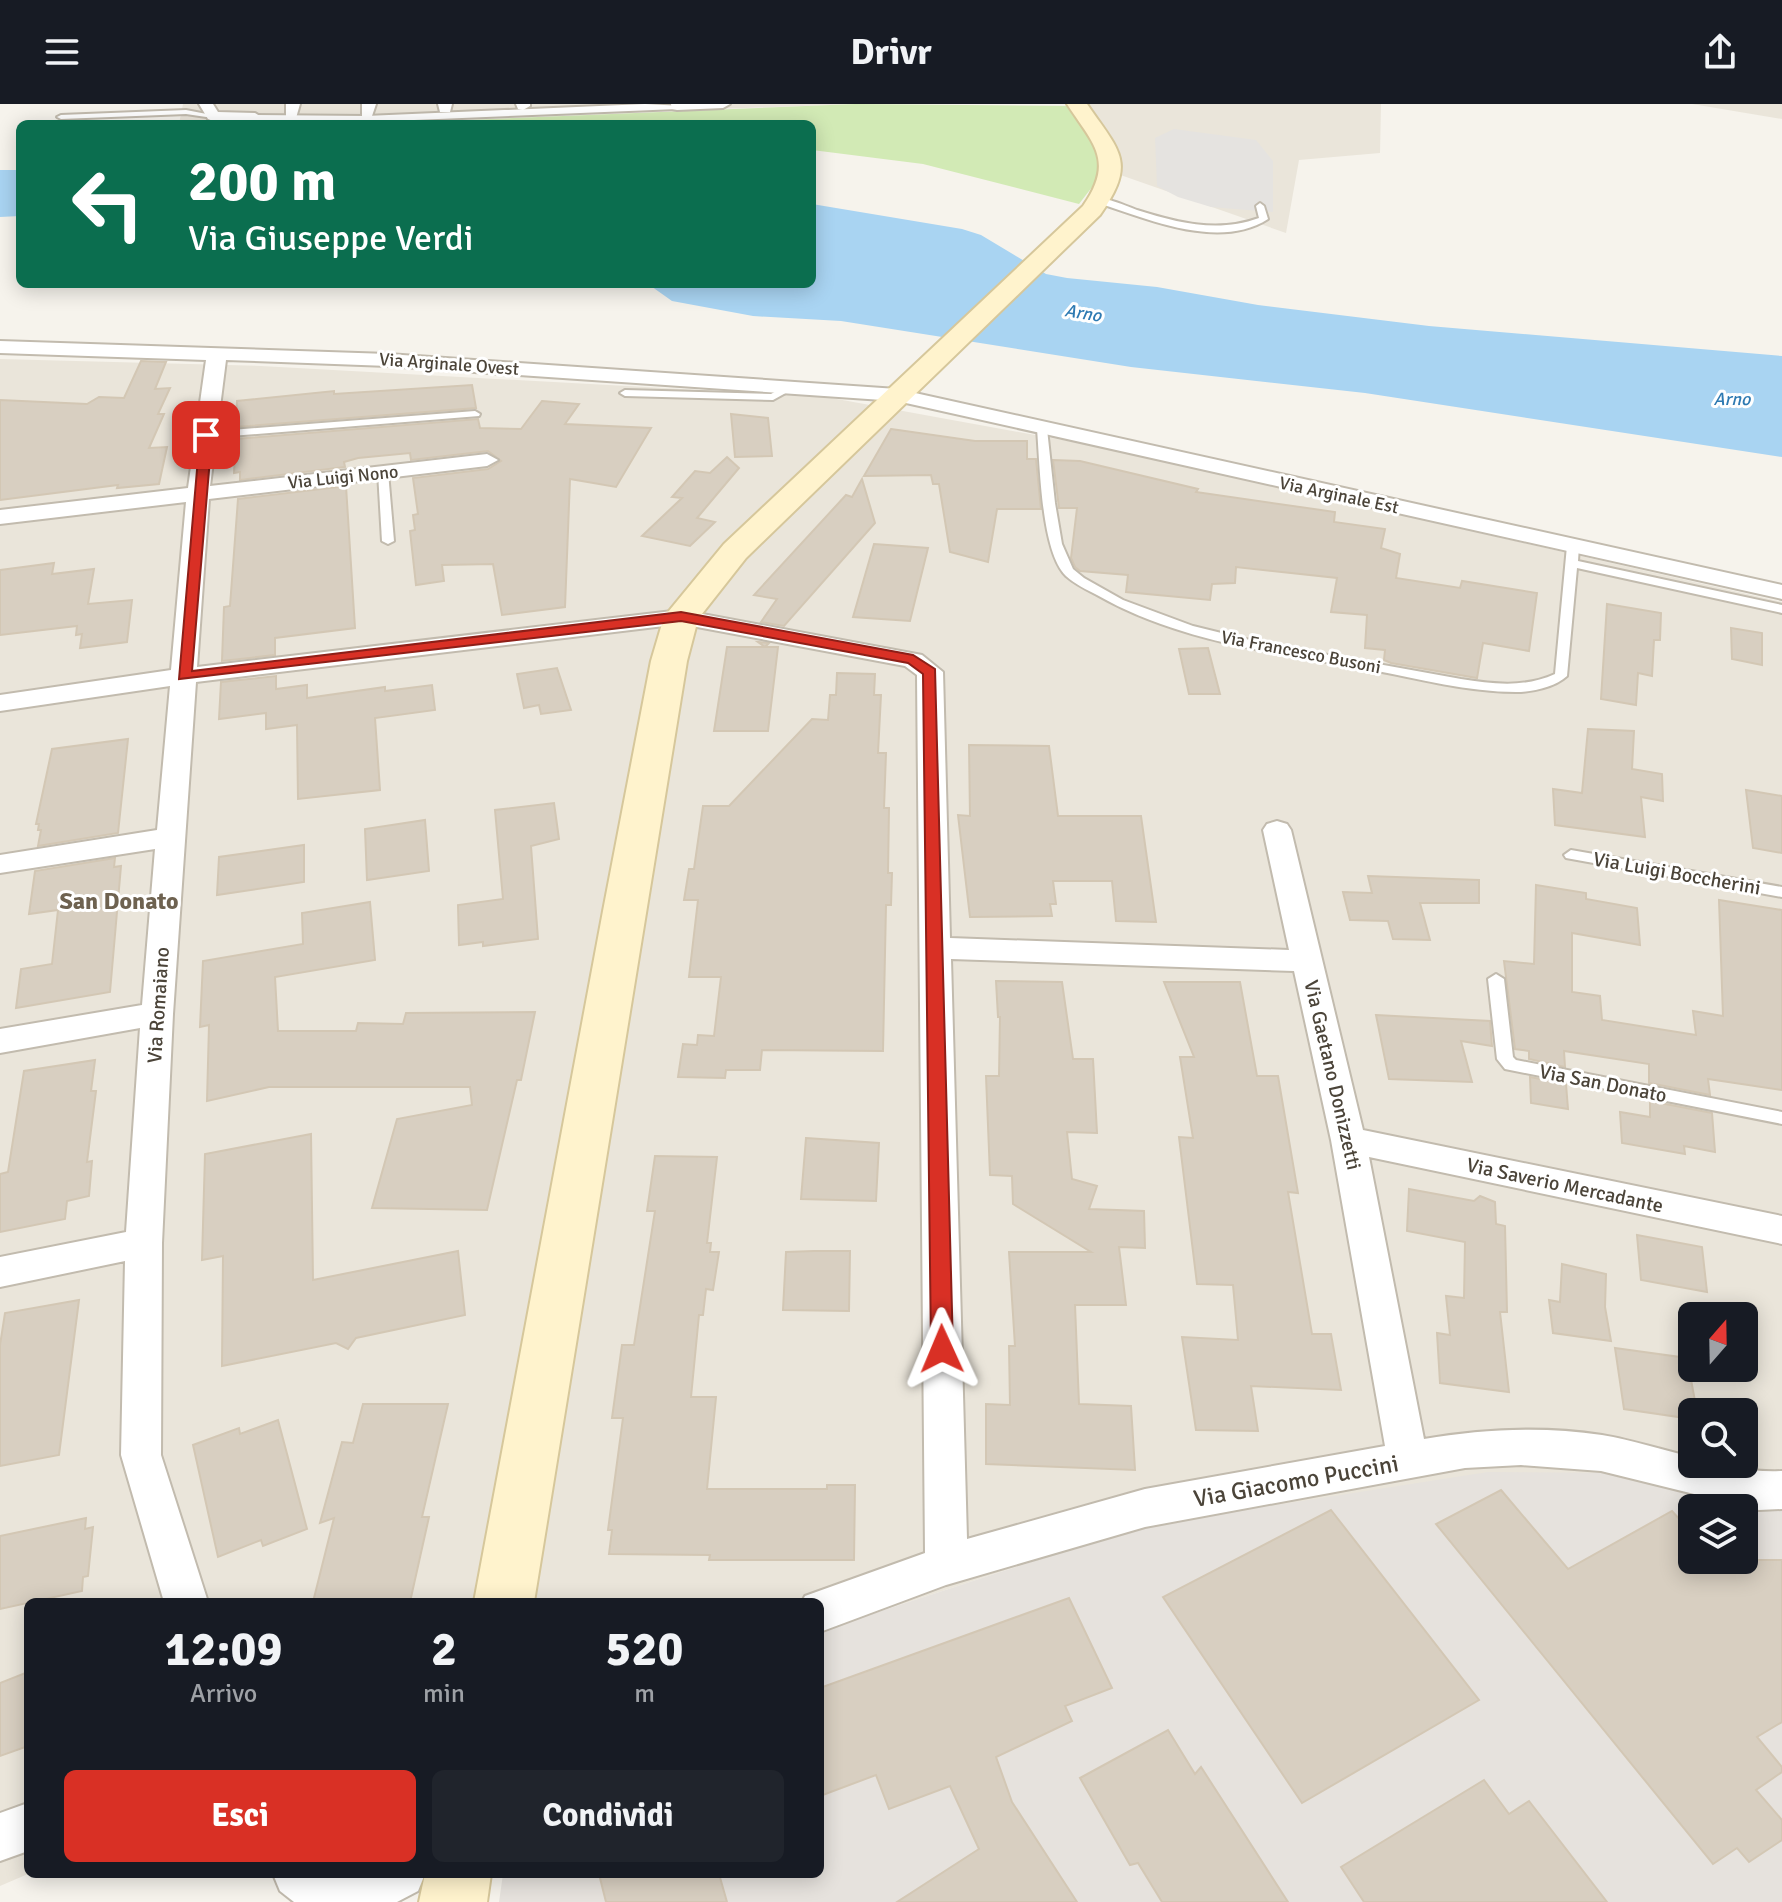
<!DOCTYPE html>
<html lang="it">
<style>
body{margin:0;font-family:Signika,sans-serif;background:#20242c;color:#f1f3f6;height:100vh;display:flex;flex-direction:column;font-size:30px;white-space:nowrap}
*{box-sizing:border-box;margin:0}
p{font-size:26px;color:#9ea1a6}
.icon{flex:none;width:44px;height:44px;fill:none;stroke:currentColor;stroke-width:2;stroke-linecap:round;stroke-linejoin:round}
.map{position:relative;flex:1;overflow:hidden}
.sheet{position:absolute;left:24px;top:1494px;width:800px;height:280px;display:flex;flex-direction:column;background:#171b24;border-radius:12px;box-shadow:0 4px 20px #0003}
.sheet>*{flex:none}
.banner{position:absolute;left:16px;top:16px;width:800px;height:168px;border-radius:12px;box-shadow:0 4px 20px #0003;background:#0b6e4f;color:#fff;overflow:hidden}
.needle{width:52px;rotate:20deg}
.controls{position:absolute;left:1678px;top:1198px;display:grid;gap:16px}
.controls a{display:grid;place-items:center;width:80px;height:80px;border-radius:12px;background:#171b24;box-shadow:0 4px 20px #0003;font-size:40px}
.pin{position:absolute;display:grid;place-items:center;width:68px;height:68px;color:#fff;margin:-34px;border-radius:16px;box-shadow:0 4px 12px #0006}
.me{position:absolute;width:88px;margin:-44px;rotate:359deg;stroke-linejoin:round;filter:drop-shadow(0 0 6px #0008)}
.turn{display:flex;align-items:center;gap:28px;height:168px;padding:0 40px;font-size:36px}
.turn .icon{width:104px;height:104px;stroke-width:2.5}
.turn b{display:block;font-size:56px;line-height:68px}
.eta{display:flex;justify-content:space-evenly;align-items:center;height:136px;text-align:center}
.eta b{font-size:48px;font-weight:800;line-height:56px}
.button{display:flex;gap:16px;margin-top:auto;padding:16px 40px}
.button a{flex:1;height:92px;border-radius:12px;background:#d93025;color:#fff;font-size:32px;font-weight:800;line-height:92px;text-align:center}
.button a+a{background:#20242c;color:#f1f3f6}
header{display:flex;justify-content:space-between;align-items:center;height:104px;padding:0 40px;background:#171b24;font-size:36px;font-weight:800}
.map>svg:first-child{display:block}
</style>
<header><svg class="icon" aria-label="menu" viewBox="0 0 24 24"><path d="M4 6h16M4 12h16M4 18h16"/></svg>Drivr<svg class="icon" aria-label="share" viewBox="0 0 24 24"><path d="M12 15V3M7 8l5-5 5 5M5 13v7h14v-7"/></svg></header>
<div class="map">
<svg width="1782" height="1798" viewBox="0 0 1782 1798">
<rect width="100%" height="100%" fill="#f6f3ec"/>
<g fill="#eae5da" fill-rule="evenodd">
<polygon points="183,0 855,0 368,18 179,20"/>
<polygon points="1067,0 1381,0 1380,49 1299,56 1286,129 1109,67"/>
<polygon points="1692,0 1782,0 1782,15"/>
<path d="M 0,255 L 261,262 L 826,293 L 1117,346 L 1782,498 L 1782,1397 L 1141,1422 L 820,1527 L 820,1498 L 28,1498 L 28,1770 L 0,1782 ZM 1692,1212 L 1744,1212 L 1744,1264 L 1692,1264 ZM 1692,1308 L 1744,1308 L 1744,1360 L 1692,1360 Z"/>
</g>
<path fill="#e6e2dd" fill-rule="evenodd" d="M 1488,1368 L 1631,1369 L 1782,1397 L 1782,1798 L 499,1798 L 503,1770 L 820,1770 L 820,1527 L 1141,1422 ZM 1692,1404 L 1744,1404 L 1744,1456 L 1692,1456 Z"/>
<polygon fill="#d2eab5" points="855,0 1077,2 1106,65 1079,100 923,60 812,46 812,20 367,20"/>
<polygon fill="#e5e3e0" points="1174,25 1256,36 1273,57 1273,108 1211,103 1178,93 1157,82 1155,34"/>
<g fill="#a9d4f2">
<polygon points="0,66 20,66 20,112 0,113"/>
<polygon points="812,100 962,125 981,131 1046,170 1067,174 1157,183 1258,201 1429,222 1782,252 1782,353 1365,289 1131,263 841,217 753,212 672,197 648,180 812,180"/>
</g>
<g fill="#d8cfc1" stroke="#d3c7b4" stroke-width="2">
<polygon points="141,257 166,258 155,285 170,284 158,310 164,310 149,344 167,343 159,380 117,384 118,381 0,396 0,296 87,300 99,293 124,294"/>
<polygon points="472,281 476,304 236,323 237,297 334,287 334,290"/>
<polygon points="542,297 579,300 565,320 651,324 616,383 570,375 565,503 502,511 493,460 442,461 444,477 416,481 410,427 415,426 413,411 418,410 413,374 488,365 501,357 488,347 411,356 410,349 358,354 344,358 345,363 240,376 240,368 234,369 236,335 478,315 480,324 521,325"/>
<polygon points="731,310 768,314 772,352 735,353"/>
<polygon points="891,325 975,337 1027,337 1027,355 1036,355 1041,405 997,405 988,458 950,448 939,380 933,380 931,371 864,372"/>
<polygon points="727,353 739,364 697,414 715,418 690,442 642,432 682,394 672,393 695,367 710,369"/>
<polygon points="1053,356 1080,357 1198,385 1196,388 1335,408 1334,418 1385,425 1381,444 1400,450 1396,474 1460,484 1462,477 1537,489 1529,547 1483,539 1477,574 1391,559 1384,556 1385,546 1365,544 1367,511 1331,508 1337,474 1236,463 1235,479 1212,480 1210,496 1126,488 1128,471 1080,467 1075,463 1071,454 1077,404 1059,404"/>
<polygon points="862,375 875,419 784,522 761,518 777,495 754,491 846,391 852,393"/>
<polygon points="346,382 355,524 275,534 275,551 222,557 224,503 230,502 238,395"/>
<polygon points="874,440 928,444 910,517 853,513"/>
<polygon points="54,459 52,470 94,465 88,500 132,496 127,538 80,544 82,530 76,531 77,522 0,531 0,466"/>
<polygon points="1607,500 1661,509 1660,536 1654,536 1652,572 1638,569 1636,601 1601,595"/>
<polygon points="1731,524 1762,529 1762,561 1732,555"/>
<polygon points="758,538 769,539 765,543 778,543 768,627 714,627 727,543 765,543"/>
<polygon points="1208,544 1220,590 1189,590 1179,545"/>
<polygon points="557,564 571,606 541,610 539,601 524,604 517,570"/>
<polygon points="837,569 875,570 874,591 881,591 878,649 886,649 884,704 889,704 888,769 892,769 891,801 886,801 883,947 762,946 760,966 726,966 725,974 678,973 683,940 697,941 698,931 714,932 721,873 689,873 698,796 684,796 689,765 694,765 703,702 729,702 812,615 828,616 830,591 836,591"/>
<polygon points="276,572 276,585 307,581 307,594 385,583 385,587 432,581 435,606 375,614 380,686 298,695 297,621 266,625 266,609 219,615 221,578"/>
<polygon points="1588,625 1634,627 1632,665 1662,670 1663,697 1641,693 1645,733 1555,721 1553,685 1582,689"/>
<polygon points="128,635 118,729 38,742 41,726 38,726 39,720 36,720 52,645"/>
<polygon points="969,641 1049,642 1058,712 1141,712 1156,818 1116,817 1112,777 1053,777 1056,800 1050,800 1052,812 970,813 958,711 970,712"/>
<polygon points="1746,686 1782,692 1782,749 1753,744"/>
<polygon points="554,699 559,735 531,742 538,835 483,842 483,838 459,841 458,801 503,795 495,706"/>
<polygon points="425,716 429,767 367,776 365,725"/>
<polygon points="304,741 304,778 217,791 219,753"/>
<polygon points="115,754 114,763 121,762 110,888 16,904 21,865 52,860 58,806 29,810 35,767"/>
<polygon points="1368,772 1479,776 1479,799 1420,799 1430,836 1393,835 1388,817 1350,816 1343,788 1372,789"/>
<polygon points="1536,781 1586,789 1586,795 1637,804 1640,841 1572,829 1572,888 1600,892 1602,916 1696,931 1693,907 1723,912 1719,796 1782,806 1782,986 1708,975 1710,991 1649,979 1649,960 1564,947 1565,963 1529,955 1529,947 1515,945 1504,857 1534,860"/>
<polygon points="370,798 375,856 275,873 278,927 356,927 358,919 403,920 406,909 535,908 521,976 517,976 487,1106 372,1104 397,1015 472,1001 470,983 269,983 207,997 209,921 200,923 203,857 303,840 302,809"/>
<polygon points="996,877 1062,878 1073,955 1093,955 1097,1029 1067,1028 1072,1075 1097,1082 1089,1105 1144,1107 1145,1144 1119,1143 1126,1201 1075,1201 1079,1300 1131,1302 1135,1366 986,1360 986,1300 1010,1301 1009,1242 1015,1242 1009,1148 1091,1148 1013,1100 1012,1072 990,1071 986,972 999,972 1000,913 998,913"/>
<polygon points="1164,878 1240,878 1257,972 1278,972 1298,1089 1288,1088 1312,1230 1331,1230 1341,1286 1251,1282 1258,1327 1196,1326 1182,1233 1238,1236 1233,1181 1197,1180 1179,1033 1193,1034 1180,953 1194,953"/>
<polygon points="1376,911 1490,917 1492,942 1461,937 1472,978 1389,975"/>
<polygon points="95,956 91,987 96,987 87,1058 92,1057 89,1092 67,1097 65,1115 0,1128 0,1070 8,1068 24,967"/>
<polygon points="1530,973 1566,980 1568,1005 1531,999"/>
<polygon points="1650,997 1712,1009 1715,1048 1684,1042 1685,1050 1622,1039 1620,1008 1650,1013"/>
<polygon points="311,1030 313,1176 458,1147 465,1211 356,1234 348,1245 336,1239 222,1262 223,1152 202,1156 205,1050"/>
<polygon points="806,1034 879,1039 876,1097 801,1095"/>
<polygon points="655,1052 717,1053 707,1139 711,1139 710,1148 719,1148 713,1186 706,1185 703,1211 699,1211 691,1293 716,1293 707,1385 827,1385 827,1381 855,1381 854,1456 709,1456 710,1451 609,1450 612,1426 608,1426 623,1314 612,1314 622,1241 634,1241 655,1107 647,1107"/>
<polygon points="1409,1085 1474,1097 1480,1092 1495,1098 1496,1120 1505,1122 1507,1208 1500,1208 1509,1288 1440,1279 1437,1229 1450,1231 1446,1192 1464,1194 1465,1138 1407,1127"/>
<polygon points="1637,1131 1702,1143 1707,1188 1641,1176"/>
<polygon points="814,1147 850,1147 849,1207 783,1206 786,1148"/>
<polygon points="1562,1160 1606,1170 1605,1203 1611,1237 1553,1229 1549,1196 1560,1198"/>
<polygon points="79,1196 59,1351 0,1362 0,1241 5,1209"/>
<polygon points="1615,1244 1687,1254 1697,1308 1692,1308 1692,1315 1624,1305"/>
<polygon points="363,1300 448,1300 422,1413 429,1413 410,1498 313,1498 334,1414 320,1419 342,1338 353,1339"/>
<polygon points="278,1316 307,1425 263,1442 261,1436 218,1453 193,1341 239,1324 240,1330"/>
<polygon points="1501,1386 1568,1465 1672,1407 1692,1429 1692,1456 1782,1456 1782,1618 1757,1633 1782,1663 1782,1668 1756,1686 1782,1716 1782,1736 1749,1758 1737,1744 1713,1760 1436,1420"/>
<polygon points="1331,1406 1479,1596 1302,1699 1163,1493"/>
<polygon points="86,1414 85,1425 93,1423 88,1472 83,1473 82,1487 0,1505 0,1432"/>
<polygon points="1069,1494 1112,1584 1065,1602 1072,1617 996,1653 1012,1698 1077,1798 897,1798 979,1745 950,1682 889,1705 876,1671 820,1692 820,1584"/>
<polygon points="28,1568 28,1642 0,1652 0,1579"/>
<polygon points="1168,1626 1195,1670 1201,1663 1288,1798 1162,1798 1138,1759 1130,1761 1080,1674"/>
<polygon points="1484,1676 1509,1710 1529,1697 1607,1798 1364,1798 1341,1763"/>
<polygon points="599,1770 719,1770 727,1798 606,1798"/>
</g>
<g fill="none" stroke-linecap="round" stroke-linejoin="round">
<g stroke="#c2bbae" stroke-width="4">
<g id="service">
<polygon points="186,6 217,12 213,14 186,10 61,15 57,13 61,11"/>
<path d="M 1095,94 C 1109,94 1124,101 1137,106 C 1178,119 1218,129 1259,114 L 1256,102 L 1260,99 L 1264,102 L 1268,115 C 1218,147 1146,114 1095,98 Z"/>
<polygon points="787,281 791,282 791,286 773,296 625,292 620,289 625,286 771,290"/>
<polygon points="475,307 480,310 479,312 206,334 201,331 206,328"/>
<path d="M 1042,322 L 1047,325 L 1055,399 L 1062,440 L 1073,465 L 1084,474 L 1123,496 L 1193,522 L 1262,539 L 1461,575 C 1493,580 1524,584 1555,570 L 1567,442 L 1573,439 L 1579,442 L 1578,457 L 1782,501 L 1782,509 L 1577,464 L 1567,572 C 1555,583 1533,588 1516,588 C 1468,588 1420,575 1372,566 C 1279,549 1181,539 1097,491 C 1087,486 1075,480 1066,472 C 1041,448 1040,360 1037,325 Z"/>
<polygon points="383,365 388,368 394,437 388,440 382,437 378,368"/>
<polygon points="1571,746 1782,783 1782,793 1566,754 1564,751"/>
<polygon points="1496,870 1504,875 1513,953 1516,956 1782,1008 1782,1020 1505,965 1497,955 1488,875"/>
</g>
</g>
<g stroke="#c2bbae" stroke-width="4">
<polygon id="pedestrian" points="645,0 683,2 677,5 366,18 255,17 249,14 255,11 366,12"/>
</g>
<g stroke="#c2bbae" stroke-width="4">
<g id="minor">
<polygon points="199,0 213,0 218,8 255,9 263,14 255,19 213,17 208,15"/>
<polygon points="286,0 300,0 296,14 286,14"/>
<polygon points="362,0 376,0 372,12 362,12"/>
<polygon points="438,0 452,0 450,8 440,8"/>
<polygon points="516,0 530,0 530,2 523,6 518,5"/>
<polygon points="671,0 730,0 723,4 677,6 672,5"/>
<path d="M 0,237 L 388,250 L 897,285 L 1782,481 L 1782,495 L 897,297 L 388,262 L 226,256 L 210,382 L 487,350 L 498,356 L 487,362 L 209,395 L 197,563 L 681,506 L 922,551 L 943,568 L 950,834 L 1289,846 L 1263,726 L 1267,720 L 1277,717 L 1287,720 L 1291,726 L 1363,1026 L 1782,1112 L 1782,1140 L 1369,1053 L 1424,1335 C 1482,1325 1543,1322 1602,1331 C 1632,1336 1662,1346 1692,1353 L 1692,1360 C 1723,1360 1751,1369 1782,1367 L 1782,1405 L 1759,1406 L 1601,1367 L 1521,1361 L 1465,1364 L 1145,1423 L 946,1481 L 820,1528 L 820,1498 L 802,1498 L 805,1492 L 925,1449 L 917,571 L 905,562 L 681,520 L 196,578 L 173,910 L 162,1139 L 161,1351 L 208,1498 L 164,1498 L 121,1351 L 125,1157 L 0,1183 L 0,1153 L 126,1128 L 140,924 L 0,949 L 0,925 L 142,901 L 155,745 L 0,769 L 0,751 L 157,726 L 170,582 L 0,607 L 0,591 L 171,566 L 186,398 L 0,420 L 0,406 L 188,384 L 206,256 L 0,249 ZM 951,855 L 1294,867 L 1331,1036 L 1385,1342 L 1145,1385 L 967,1435 Z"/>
<polygon points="28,1699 28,1747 0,1757 0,1709"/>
<polygon points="273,1770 425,1770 418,1787 397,1798 294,1798 280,1787"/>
</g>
</g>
<g stroke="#d6c79b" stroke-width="4">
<g id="secondary">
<path d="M 1067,0 L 1087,0 C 1120,48 1137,58 1100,111 L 746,454 L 698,515 L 687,557 L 534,1498 L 474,1498 L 603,807 L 651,557 L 664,513 L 724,440 L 1083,102 C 1115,56 1093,40 1067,0 Z"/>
<polygon points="425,1770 491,1770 487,1798 419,1798"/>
</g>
</g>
<use href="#service" fill="#fff" fill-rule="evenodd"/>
<use href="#pedestrian" fill="#fff" fill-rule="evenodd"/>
<use href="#minor" fill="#fff" fill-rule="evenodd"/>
<use href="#secondary" fill="#fff3cd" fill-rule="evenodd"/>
</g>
<polygon fill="#d93025" stroke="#8d1f18" stroke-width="2" points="206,327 212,331 192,567 681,508 913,551 935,565 953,1245 950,1251 942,1254 934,1251 931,1245 923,570 908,559 681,517 179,575 200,331"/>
<g text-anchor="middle" stroke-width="6" stroke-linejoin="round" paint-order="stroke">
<g font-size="18" font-style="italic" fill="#2e7ab2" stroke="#fff">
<text transform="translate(1083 209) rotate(9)" y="6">Arno</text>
<text x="1732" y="301">Arno</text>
</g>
<g font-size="18" fill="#4b4439" stroke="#fff">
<text transform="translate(449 260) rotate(4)" y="6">Via Arginale Ovest</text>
<text transform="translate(343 373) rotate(-6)" y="6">Via Luigi Nono</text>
<text transform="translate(1339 391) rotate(12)" y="6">Via Arginale Est</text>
<text transform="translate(1301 548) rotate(11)" y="6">Via Francesco Busoni</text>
</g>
<g font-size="20" fill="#4b4439" stroke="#fff">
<text transform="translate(1677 769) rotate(10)" y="7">Via Luigi Boccherini</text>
<text transform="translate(158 901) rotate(-86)" y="7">Via Romaiano</text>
<text transform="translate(1333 971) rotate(77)" y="7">Via Gaetano Donizzetti</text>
<text transform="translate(1603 979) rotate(11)" y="7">Via San Donato</text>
<text transform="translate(1565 1081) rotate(12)" y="7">Via Saverio Mercadante</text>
</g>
<g font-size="24" font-weight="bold" fill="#6e6250" stroke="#fff">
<text x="119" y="805">San Donato</text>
</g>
<g font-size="24" fill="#4b4439" stroke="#fff">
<text transform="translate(1296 1377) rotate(-10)" y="8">Via Giacomo Puccini</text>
</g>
</g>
</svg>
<div class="controls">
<a><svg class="needle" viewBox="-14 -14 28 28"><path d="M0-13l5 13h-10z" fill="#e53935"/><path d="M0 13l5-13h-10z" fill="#9ea1a6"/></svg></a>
<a><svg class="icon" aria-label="search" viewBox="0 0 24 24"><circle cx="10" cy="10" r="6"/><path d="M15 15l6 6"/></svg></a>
<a><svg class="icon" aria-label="layers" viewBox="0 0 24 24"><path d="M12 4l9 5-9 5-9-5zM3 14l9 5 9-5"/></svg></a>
</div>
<div class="pin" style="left:206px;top:331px;background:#d93025"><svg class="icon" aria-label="arrive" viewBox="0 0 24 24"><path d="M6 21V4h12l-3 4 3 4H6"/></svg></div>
<svg class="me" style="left:942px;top:1245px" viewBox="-20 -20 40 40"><path d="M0-17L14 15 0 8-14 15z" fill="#d93025" stroke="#fff" stroke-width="4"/></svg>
<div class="banner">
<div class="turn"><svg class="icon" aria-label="left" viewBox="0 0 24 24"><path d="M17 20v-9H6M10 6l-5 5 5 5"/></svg><div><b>200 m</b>Via Giuseppe Verdi</div></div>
</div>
<section class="sheet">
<div class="eta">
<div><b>12:09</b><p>Arrivo</p></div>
<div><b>2</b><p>min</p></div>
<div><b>520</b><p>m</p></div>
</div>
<div class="button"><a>Esci</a><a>Condividi</a></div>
</section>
</div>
